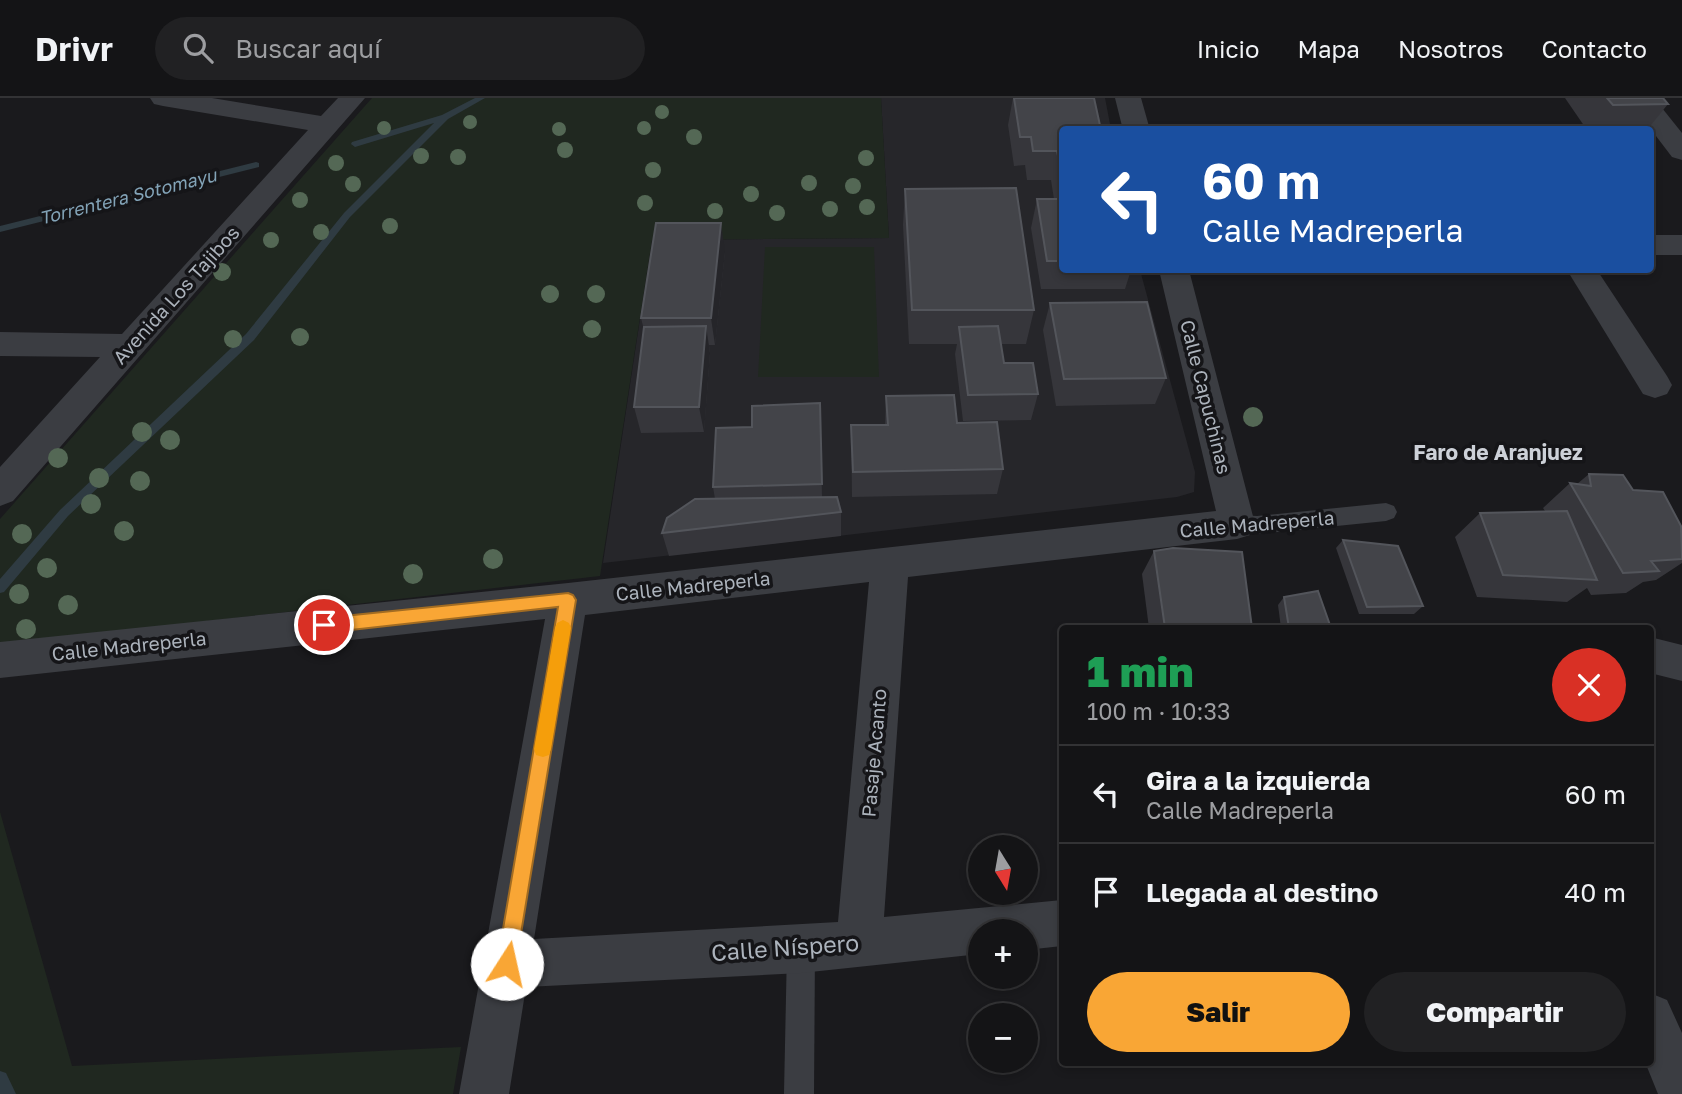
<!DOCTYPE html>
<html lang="es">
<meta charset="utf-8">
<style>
body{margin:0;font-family:"Golos Text",sans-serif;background:#212123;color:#f1f3f6;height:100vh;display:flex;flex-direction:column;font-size:26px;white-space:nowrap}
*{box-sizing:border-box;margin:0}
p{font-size:23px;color:#9d9ea1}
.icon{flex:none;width:38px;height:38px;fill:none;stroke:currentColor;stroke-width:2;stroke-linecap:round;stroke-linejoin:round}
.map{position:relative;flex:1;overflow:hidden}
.drawer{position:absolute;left:1059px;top:527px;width:595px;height:441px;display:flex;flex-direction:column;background:#141416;border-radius:7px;box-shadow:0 4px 10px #0003,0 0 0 2px #333335}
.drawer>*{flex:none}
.hud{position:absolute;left:1059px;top:28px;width:595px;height:147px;border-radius:7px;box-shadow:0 4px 10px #0003,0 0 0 2px #333335;background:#1a4fa0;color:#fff;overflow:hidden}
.needle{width:46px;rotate:169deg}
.controls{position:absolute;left:968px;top:737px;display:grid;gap:14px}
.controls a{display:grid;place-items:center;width:70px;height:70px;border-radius:50%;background:#141416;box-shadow:0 4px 10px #0003,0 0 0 2px #333335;font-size:35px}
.pin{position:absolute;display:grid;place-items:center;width:60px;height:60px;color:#fff;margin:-30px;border:4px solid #fff;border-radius:50%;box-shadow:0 2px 7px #0007}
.me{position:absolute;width:77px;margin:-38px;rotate:10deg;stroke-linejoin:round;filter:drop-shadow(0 0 5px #0008)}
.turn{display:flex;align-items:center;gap:24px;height:147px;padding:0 28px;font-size:32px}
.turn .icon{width:91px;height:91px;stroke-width:2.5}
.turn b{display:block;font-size:49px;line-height:60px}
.round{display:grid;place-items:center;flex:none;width:74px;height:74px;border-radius:37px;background:#212123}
.summary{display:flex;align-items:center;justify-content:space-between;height:119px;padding:0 28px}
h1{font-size:42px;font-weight:800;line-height:52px;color:#1e9e55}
.button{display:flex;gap:14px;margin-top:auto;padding:14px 28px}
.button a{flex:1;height:80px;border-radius:42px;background:#f9a635;color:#111;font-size:28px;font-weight:800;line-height:80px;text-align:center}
.button a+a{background:#212123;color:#f1f3f6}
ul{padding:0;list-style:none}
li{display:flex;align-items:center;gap:21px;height:98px;padding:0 28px;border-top:2px solid #333335}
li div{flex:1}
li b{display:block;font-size:26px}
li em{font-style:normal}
header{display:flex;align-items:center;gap:42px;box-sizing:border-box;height:98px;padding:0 35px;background:#141416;border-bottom:2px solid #333335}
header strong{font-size:33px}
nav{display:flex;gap:38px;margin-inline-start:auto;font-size:24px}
.search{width:490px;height:63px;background:#212123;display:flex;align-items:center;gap:18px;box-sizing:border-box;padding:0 24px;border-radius:38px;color:#9d9ea1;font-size:26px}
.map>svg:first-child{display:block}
</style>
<header>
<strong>Drivr</strong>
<div class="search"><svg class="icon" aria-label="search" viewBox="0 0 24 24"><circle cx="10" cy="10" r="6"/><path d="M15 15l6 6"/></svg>Buscar aquí</div>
<nav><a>Inicio</a><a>Mapa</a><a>Nosotros</a><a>Contacto</a></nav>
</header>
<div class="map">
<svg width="1682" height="996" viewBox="0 0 1682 996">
<rect width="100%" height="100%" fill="#1a1a1d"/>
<polygon fill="#26262a" points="881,0 1105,0 1111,31 1062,32 1062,172 1140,172 1195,374 1194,394 1177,399 603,465 652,142 889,140"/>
<g fill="#202820">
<polygon points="372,0 881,0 889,140 652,142 600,478 0,547 0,421"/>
<polygon points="765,149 874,149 879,279 758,279"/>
<polygon points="0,714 72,968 461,949 453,996 0,996"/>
</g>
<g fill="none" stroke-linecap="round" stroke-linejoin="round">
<g fill="#2f3b42" fill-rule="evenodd">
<polygon points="475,0 485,0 448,21 350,119 254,242 68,418 4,494 0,495 0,481 60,412 246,236 344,115 434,25 355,49 351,46 352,44 442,17"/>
<polygon points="256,64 259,65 259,69 0,134 0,128"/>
<polygon points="0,973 6,975 16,996 0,996"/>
</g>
<g fill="#3b3d42" fill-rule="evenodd">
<polygon points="1386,405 1394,408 1397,414 1394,420 1386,423 1257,436 1229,432 1226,426 1229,420 1237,417 1257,418"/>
<polygon points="801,837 811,841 815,851 814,996 784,996 787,851 791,841"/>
</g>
<g fill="#3b3d42" fill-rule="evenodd">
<polygon points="150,0 212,0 321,18 338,0 365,0 13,403 0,408 0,369 100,259 0,258 0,234 122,236 308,32 163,8 154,6"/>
<polygon points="1115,0 1141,0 1150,32 1123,32"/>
<polygon points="1627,0 1654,0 1682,35 1682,62 1672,59"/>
<rect x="1650" y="137" width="32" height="20"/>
<path d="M 1159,172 L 1189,172 L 1255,426 L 1250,437 L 1237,441 L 908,479 L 884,819 L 1062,802 L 1062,848 L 1026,852 L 1026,833 L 980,833 L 980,856 L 801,875 L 526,889 L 509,996 L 459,996 L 545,521 L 0,580 L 0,544 L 568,485 L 1216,413 ZM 869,484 L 838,824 L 534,841 L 585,517 Z"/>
<polygon points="1567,172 1597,172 1667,278 1672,287 1667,296 1655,300 1643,296"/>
<polygon points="1650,539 1682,547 1682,583 1650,575"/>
<polygon points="1650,895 1667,902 1682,935 1682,996 1658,996 1645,964 1650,964"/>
</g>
</g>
<g fill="#546855">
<circle cx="662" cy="14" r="7"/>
<circle cx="470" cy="24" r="7"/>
<circle cx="384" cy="30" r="7"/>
<circle cx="644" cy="30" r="7"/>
<circle cx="559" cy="31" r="7"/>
<circle cx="694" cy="39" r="8"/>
<circle cx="565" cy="52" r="8"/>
<circle cx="421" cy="58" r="8"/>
<circle cx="458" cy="59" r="8"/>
<circle cx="866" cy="60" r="8"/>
<circle cx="336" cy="65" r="8"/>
<circle cx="653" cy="72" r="8"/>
<circle cx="809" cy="85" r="8"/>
<circle cx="353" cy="86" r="8"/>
<circle cx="853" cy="88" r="8"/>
<circle cx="751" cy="96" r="8"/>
<circle cx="300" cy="102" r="8"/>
<circle cx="645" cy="105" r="8"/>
<circle cx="867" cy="109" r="8"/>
<circle cx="830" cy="111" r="8"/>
<circle cx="715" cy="113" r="8"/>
<circle cx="777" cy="115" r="8"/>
<circle cx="390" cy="128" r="8"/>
<circle cx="321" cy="134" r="8"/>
<circle cx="271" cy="142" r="8"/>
<circle cx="222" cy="174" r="9"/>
<circle cx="550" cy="196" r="9"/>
<circle cx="596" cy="196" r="9"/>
<circle cx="592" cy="231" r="9"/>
<circle cx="300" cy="239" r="9"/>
<circle cx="233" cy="241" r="9"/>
<circle cx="1253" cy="319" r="10"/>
<circle cx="142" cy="334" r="10"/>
<circle cx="170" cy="342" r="10"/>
<circle cx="58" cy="360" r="10"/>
<circle cx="99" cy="380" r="10"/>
<circle cx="140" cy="383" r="10"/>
<circle cx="91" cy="406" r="10"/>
<circle cx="124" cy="433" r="10"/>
<circle cx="22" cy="436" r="10"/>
<circle cx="493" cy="461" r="10"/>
<circle cx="47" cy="470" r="10"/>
<circle cx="413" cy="476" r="10"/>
<circle cx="19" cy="496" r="10"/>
<circle cx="68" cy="507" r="10"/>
<circle cx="26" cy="531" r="10"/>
</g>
<g fill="#36363b">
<polygon points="1013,0 1094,0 1062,32 1062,172 1131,172 1125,191 1041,191 1031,130 1037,101 1054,101 1051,82 1027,82 1025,67 1014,68 1008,27"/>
<polygon points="1565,0 1663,0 1668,6 1647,32 1587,32"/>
<polygon points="905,91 1034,212 1026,246 1001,246 1004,265 1038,296 1031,322 963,323 955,256 957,246 909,246 903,127"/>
<polygon points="725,154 715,247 709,247 710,255 704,334 641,335 634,309 644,232 641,220"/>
<polygon points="1050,205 1166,280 1155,306 1056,308 1043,232"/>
<polygon points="886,298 957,325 1003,371 997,396 852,399 851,327 885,327"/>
<polygon points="820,305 822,399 841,414 841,438 669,458 662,435 715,401 713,389 752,329"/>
<polygon points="1589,376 1633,392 1682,432 1682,465 1656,482 1643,484 1626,495 1591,497 1587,490 1567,504 1477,499 1455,439 1480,415 1545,413 1543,410 1570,385 1577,386"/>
<polygon points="1343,442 1423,508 1414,516 1359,516 1336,450"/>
<polygon points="1154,453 1252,530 1149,530 1142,476"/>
<polygon points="1284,499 1331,530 1281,530 1278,507"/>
</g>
<g fill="#252529">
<polygon points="721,125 725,154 715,247 711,220"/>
<polygon points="706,228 710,255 704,334 699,309"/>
</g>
<g fill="#434449" stroke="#53555b" stroke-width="2">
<polygon points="1014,0 1094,0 1101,32 1062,32 1062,77 1057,53 1033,53 1031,39 1020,39"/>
<polygon points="1607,0 1663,0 1668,6 1613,7"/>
<polygon points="1016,90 1034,212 912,212 905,91"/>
<polygon points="1037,101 1062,101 1062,163 1047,163"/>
<polygon points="656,125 721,125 711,220 641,220"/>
<polygon points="1147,204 1166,280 1064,281 1050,205"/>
<polygon points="706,228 699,309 634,309 644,229"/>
<polygon points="998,228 1004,265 1033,265 1038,296 968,297 959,229"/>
<polygon points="954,297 957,325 997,324 1003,371 853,374 851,327 888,327 886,298"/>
<polygon points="820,305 822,386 713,389 716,330 752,329 752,308"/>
<polygon points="1589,376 1623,377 1633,392 1663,394 1681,428 1682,461 1651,463 1659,473 1623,475 1570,385 1591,388"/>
<polygon points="837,399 841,414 662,435 667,420 695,401"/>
<polygon points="1567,413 1597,482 1503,477 1480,415"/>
<polygon points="1343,442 1398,448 1423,508 1367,509"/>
<polygon points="1173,450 1242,454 1252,530 1165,530 1154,453"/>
<polygon points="1318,493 1331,530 1289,530 1284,499"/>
</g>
<polygon fill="#f9a635" stroke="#a26c22" stroke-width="2" points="568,495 573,497 576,502 516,866 514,873 507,876 500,873 497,866 558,509 324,535 319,533 316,527 319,522 324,520"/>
<polygon fill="#f59e0b" points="563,522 569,525 571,530 551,651 549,657 543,659 536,657 534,651 555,530 557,525"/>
<g text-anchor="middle" stroke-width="7" stroke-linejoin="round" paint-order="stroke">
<g font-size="18" font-style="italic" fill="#83a4b8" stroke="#151518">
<text transform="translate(128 99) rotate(-14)" y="6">Torrentera Sotomayu</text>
</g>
<g font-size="19" fill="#acb3bc" stroke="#151518">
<text transform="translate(176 197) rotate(-48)" y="7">Avenida Los Tajibos</text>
<text transform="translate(1206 299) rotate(76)" y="7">Calle Capuchinas</text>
<text transform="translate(1257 426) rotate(-5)" y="7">Calle Madreperla</text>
<text transform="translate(693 488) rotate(-6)" y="7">Calle Madreperla</text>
<text transform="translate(129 548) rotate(-6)" y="7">Calle Madreperla</text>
<text transform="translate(874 655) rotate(-85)" y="7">Pasaje Acanto</text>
</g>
<g font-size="21" font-weight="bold" fill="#cdd1d8" stroke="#151518">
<text x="1498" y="362">Faro de Aranjuez</text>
</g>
<g font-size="23" fill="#acb3bc" stroke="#151518">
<text transform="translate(785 850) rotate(-4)" y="8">Calle Níspero</text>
</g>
</g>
</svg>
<div class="controls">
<a><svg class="needle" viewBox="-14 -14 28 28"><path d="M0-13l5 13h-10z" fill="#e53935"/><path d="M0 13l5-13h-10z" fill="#9d9ea1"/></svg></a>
<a>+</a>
<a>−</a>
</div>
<div class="pin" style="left:324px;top:527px;background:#d93025"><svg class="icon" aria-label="arrive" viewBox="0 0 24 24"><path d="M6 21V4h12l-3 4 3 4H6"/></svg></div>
<svg class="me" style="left:507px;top:866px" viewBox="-20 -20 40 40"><circle r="19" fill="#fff"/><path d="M0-13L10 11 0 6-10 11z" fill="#f9a635"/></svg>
<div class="hud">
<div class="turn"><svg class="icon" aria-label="left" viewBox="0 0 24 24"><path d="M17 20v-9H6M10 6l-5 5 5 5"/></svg><div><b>60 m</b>Calle Madreperla</div></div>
</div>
<section class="drawer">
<div class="summary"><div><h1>1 min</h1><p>100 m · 10:33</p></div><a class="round" style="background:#d93025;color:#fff"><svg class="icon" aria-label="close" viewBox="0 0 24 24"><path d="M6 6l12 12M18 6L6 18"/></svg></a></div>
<ul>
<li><svg class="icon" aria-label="left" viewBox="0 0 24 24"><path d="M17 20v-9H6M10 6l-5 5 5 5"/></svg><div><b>Gira a la izquierda</b><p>Calle Madreperla</p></div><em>60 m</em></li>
<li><svg class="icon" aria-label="arrive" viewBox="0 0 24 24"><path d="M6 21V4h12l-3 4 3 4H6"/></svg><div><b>Llegada al destino</b></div><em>40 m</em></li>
</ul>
<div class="button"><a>Salir</a><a>Compartir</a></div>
</section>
</div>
